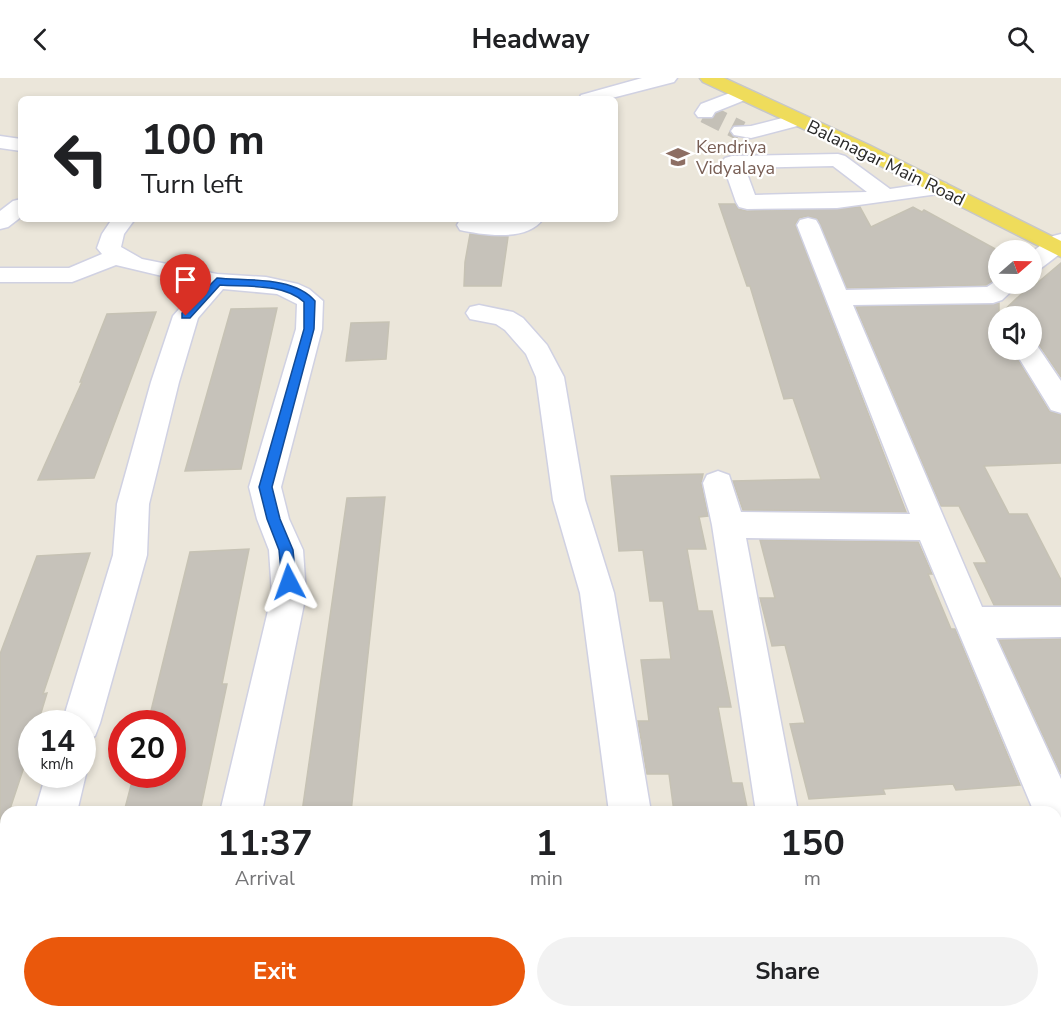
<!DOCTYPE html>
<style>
body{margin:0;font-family:"Nunito Sans",sans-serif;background:#f2f2f2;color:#202124;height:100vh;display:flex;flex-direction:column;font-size:22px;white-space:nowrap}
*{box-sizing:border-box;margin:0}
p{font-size:20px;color:#757577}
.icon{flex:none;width:33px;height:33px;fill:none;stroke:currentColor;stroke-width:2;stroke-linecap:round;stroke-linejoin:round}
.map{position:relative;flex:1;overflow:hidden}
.panel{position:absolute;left:0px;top:728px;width:1062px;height:212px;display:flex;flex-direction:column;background:#fff;border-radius:18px 18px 0 0;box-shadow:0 3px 9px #0003}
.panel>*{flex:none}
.guide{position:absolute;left:18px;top:18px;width:600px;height:126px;border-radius:9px;box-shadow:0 3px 9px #0003;background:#fff;color:#202124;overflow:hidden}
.needle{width:39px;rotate:70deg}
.buttons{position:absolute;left:988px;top:162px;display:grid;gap:12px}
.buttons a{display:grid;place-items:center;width:54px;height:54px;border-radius:50%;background:#fff;box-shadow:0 3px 9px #0003;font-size:30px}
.speed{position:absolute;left:18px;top:632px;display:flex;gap:12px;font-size:30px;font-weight:700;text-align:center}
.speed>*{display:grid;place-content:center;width:78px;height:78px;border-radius:50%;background:#fff;box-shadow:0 3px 9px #0003;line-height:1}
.speed small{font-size:15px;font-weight:400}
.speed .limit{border:9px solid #d22;background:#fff;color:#111}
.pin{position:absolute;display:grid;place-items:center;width:51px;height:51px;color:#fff;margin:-62px -26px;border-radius:50% 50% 50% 0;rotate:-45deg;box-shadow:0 0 6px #0007}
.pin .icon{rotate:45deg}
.me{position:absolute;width:66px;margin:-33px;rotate:356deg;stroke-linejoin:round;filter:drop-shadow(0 0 4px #0008)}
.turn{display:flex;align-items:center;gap:21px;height:126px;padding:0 24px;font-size:27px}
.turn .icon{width:78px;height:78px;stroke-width:2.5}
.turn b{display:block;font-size:42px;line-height:51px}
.eta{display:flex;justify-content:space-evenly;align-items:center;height:102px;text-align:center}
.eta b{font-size:36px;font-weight:700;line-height:42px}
.action{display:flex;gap:12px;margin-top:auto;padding:12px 24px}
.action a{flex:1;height:69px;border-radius:36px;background:#ea580c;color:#fff;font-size:24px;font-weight:700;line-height:69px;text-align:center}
.action a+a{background:#f2f2f2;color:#202124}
header{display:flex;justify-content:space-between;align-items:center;height:78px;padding:0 24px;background:#fff;font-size:27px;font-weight:700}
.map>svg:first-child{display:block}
</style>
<header><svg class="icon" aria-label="back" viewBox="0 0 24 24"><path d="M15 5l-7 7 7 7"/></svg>Headway<svg class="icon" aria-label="search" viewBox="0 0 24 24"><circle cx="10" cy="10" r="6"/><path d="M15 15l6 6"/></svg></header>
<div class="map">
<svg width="1061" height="938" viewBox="0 0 1061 938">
<rect width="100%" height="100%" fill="#ebe6da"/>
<g fill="#c6c2ba" stroke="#c6c2b4" stroke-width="1.5">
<polygon points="719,126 735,126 738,131 747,133 860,129 871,149 913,129 922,134 924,132 999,173 999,199 986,207 847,210 818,141 807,138 799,140 795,146 906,434 743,432 733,403 821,401 793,320 784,321 750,208 747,208"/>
<polygon points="470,156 508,159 501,208 464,208 465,184"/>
<polygon points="1061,185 1061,299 1038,265 1032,263 1032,238 999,238 999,272 1012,272 1049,333 1061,337 1061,385 984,388 1009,436 1027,436 1061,502 1061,527 994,527 974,485 987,485 959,428 941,428 856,229 999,225 999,237 1033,205 1036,206"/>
<polygon points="277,230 241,391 185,393 231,231"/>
<polygon points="156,234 94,400 38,402 82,304 80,304 107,236"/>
<polygon points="389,244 386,281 346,283 351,245"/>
<polygon points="703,396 701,405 708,438 699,439 706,471 687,471 698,533 712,533 731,629 718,629 732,705 742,705 748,734 674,734 669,696 647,696 638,643 649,643 641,582 671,581 663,523 650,523 643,472 619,473 611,398"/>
<polygon points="385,419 351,734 302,734 347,420"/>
<polygon points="760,462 918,464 932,496 928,496 951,551 955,551 1020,707 956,712 953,706 883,711 885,716 809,721 790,646 805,645 785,567 772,568 760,520 775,520"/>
<polygon points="249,471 222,606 227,606 200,734 124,734 134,696 172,696 172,645 148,645 190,474"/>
<polygon points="90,475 43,616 47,615 38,645 32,645 32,665 9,734 6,734 5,746 0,745 0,576 37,478"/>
<polygon points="1061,561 1061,696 999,562"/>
</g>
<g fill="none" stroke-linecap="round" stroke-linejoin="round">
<polyline stroke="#c4c0b7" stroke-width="20" stroke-dasharray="20 10" stroke-linecap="butt" points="705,35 741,53"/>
<g stroke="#d0d1e2" stroke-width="3">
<g id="minor">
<polygon points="642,0 677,0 674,4 608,21 579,21 581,17"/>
<polygon points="743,10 752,16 750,20 715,34 712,39 698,39 695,35 701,26"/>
<polygon points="798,36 805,38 808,42 805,46 751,60 734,57 731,53 734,49 751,48"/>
<polygon points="0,58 21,61 21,73 0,70"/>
<path d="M 838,76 L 845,78 L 890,111 L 938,104 L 946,105 L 949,110 L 946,115 L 938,116 L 837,130 L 747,131 L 739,129 L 736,124 L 722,84 L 725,80 L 732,78 ZM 833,88 L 867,114 L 755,117 L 745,90 Z"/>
<polygon points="21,121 21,139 8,149 0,151 0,133 13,123"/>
<polygon points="808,140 816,142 819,147 846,212 987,209 999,201 999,206 1019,206 1002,222 993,225 853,227 982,529 1061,529 1061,559 996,560 1061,701 1061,752 1056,754 1056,734 1034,734 920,462 746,460 798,734 756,734 712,447 703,405 707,397 718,393 729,397 741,434 910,436 797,147 800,142"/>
<polygon points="112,141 135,141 124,156 121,169 142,181 217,196 266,199 298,206 309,211 323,223 322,251 281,409 289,441 303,472 306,516 262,734 220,734 272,516 269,472 257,441 249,409 296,251 297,226 277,216 223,211 198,240 179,304 149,426 147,477 100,645 95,658 82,663 82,645 62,645 113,477 117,426 151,304 173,238 200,207 116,187 72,204 0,204 0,190 69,190 102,176 97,170 102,156"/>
<path d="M 474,141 L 501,143 L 543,141 C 527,164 483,157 460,152 L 457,147 L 460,142 Z"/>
<polygon points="1061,156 1061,175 1040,191 1032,193 1032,174 1053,158"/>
<polygon points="479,227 513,234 523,240 547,267 564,299 585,422 614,515 651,734 609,734 580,515 553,422 536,299 526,276 505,252 496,246 470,241 466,235 470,229"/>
<polygon points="1032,265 1036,266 1061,303 1061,335 1051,332 1014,272 1032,272"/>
<polygon points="82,687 86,696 77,734 35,734 46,696 82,696"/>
<polygon points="6,799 6,843 0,845 0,801"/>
<rect x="628" y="933" width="48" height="5"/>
<rect x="787" y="933" width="48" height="5"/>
</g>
</g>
<g stroke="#c7c7c7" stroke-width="3">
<polygon id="major" points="700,0 724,0 869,67 1061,163 1061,179 855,75 703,4"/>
</g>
<use href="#minor" fill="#fff" fill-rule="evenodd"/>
<use href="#major" fill="#efdc5b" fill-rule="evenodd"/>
</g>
<path fill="#1a73e8" stroke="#114b97" stroke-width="1.5" d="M 217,200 C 247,203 294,198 315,223 L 314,251 L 272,409 L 280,441 L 293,472 L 296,504 L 289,509 L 282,504 L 279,472 L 267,441 L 259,409 L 304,251 L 304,224 C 284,205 246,209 220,207 L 190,240 L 182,240 L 182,235 Z"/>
<defs>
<g id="school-bare" transform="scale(1.8)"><path d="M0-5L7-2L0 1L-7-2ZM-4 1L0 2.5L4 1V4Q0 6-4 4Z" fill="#8d6e63" stroke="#fff" stroke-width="2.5" paint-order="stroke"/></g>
</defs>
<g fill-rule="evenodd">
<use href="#school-bare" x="678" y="79"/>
</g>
<g text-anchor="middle" stroke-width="4.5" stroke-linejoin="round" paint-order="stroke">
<g font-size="18" fill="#785e54" stroke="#fff" text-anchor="start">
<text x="696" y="75">Kendriya<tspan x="696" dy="21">Vidyalaya</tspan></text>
</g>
<g font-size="18" fill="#292929" stroke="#fff">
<text transform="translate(886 85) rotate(26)" y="6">Balanagar Main Road</text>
</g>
</g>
</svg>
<div class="buttons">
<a><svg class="needle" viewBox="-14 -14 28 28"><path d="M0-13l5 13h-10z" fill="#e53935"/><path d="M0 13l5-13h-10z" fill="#757577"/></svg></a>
<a><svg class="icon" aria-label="sound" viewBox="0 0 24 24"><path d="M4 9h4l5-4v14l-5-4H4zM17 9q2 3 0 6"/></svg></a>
</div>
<div class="speed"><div>14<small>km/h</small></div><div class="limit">20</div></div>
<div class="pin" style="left:186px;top:238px;background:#d93025"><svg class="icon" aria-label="arrive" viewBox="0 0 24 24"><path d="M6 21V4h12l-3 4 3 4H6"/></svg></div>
<svg class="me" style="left:289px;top:504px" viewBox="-20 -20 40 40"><path d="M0-17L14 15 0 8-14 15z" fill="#1a73e8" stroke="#fff" stroke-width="4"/></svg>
<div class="guide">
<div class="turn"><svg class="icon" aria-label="left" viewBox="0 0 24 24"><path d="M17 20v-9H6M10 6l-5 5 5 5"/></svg><div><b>100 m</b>Turn left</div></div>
</div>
<section class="panel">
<div class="eta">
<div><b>11:37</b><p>Arrival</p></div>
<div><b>1</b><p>min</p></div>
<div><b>150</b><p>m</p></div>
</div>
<div class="action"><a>Exit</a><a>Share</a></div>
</section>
</div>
